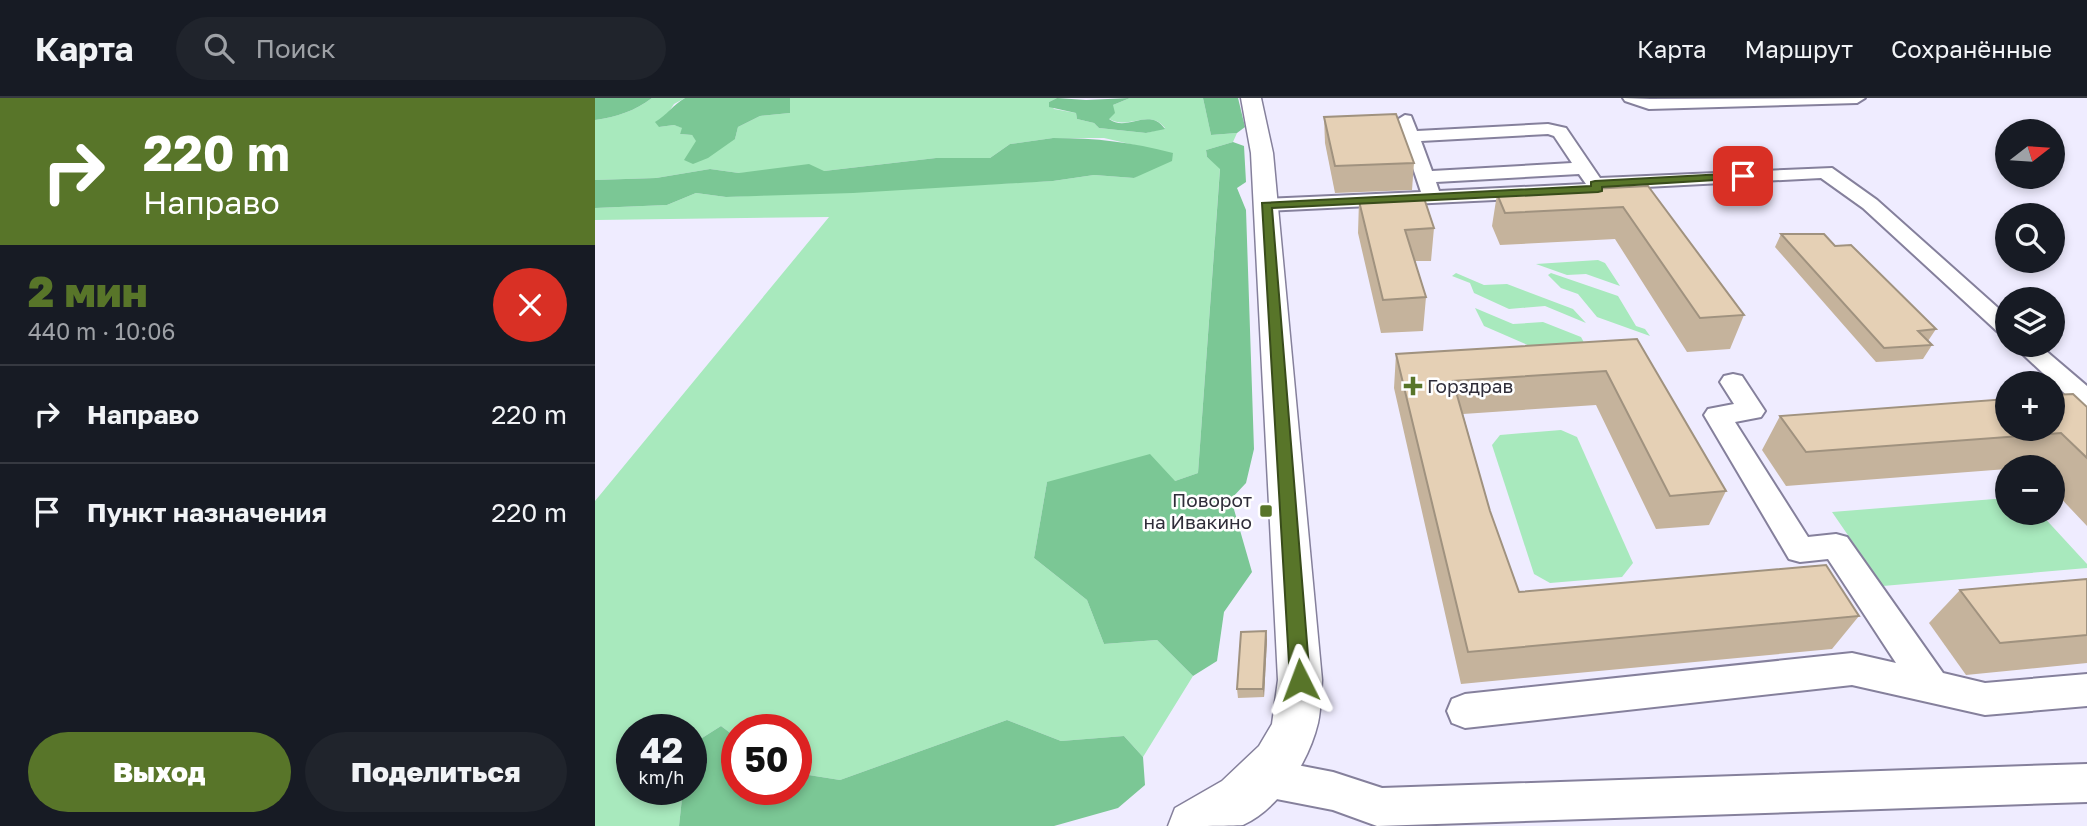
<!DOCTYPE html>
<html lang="ru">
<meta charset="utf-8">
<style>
body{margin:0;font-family:"Golos Text",sans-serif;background:#20242c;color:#f1f3f6;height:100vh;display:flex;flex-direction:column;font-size:26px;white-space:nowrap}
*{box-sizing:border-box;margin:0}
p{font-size:23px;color:#9ea1a6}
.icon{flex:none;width:38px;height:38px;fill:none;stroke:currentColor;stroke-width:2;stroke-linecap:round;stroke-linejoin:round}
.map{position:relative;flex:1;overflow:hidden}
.details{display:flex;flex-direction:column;background:#171b24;width:595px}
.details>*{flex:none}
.top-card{background:#587529;color:#fff;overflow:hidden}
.needle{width:46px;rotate:73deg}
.controls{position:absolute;left:1400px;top:21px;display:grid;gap:14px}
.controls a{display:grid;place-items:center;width:70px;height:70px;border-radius:50%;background:#171b24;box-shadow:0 4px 10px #0003;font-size:35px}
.speed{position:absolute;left:21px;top:616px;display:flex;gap:14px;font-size:35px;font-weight:700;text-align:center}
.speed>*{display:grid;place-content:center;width:91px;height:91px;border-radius:50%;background:#171b24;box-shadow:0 4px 10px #0003;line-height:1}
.speed small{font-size:18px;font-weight:400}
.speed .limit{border:10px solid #d22;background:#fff;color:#111}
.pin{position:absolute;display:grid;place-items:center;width:60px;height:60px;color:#fff;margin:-30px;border-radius:14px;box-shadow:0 4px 10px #0006}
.me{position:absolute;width:77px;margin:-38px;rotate:357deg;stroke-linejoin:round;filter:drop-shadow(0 0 5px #0008)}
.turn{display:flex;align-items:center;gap:24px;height:147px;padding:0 28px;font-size:32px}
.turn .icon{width:91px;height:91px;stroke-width:2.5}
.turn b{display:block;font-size:49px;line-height:60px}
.round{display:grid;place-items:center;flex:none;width:74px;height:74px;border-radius:37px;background:#20242c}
.overview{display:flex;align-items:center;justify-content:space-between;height:119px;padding:0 28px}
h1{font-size:42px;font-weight:800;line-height:52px;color:#587529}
.button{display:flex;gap:14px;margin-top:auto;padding:14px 28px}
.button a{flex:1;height:80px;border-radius:42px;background:#587529;color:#fff;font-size:28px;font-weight:800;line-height:80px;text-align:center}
.button a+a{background:#20242c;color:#f1f3f6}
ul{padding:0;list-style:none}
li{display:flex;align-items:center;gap:21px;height:98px;padding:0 28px;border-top:2px solid #363941}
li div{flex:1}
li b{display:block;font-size:26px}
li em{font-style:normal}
header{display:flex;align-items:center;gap:42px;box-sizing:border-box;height:98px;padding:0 35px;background:#171b24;border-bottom:2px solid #363941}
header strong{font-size:33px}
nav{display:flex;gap:38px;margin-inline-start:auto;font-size:24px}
.search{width:490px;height:63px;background:#20242c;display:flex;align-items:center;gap:18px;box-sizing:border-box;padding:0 24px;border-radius:38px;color:#9ea1a6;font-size:26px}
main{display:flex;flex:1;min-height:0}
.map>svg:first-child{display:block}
</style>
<header>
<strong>Карта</strong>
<div class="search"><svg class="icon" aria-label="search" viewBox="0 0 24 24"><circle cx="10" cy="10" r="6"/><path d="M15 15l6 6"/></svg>Поиск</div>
<nav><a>Карта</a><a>Маршрут</a><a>Сохранённые</a></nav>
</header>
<main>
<section class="details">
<div class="top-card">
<div class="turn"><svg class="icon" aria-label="right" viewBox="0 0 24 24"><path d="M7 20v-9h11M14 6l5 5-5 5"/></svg><div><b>220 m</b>Направо</div></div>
</div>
<div class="overview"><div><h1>2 мин</h1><p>440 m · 10:06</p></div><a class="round" style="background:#d93025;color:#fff"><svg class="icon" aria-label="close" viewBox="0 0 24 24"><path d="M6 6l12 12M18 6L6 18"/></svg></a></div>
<ul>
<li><svg class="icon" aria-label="right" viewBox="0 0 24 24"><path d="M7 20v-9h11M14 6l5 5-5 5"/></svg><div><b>Направо</b></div><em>220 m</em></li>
<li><svg class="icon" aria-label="arrive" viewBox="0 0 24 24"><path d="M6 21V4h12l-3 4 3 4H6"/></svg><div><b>Пункт назначения</b></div><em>220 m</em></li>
</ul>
<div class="button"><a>Выход</a><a>Поделиться</a></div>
</section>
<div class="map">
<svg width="1492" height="728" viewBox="0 0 1492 728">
<rect width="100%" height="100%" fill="#efecff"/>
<g fill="#a8e9bd">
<path d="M 57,0 L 90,0 L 79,6 L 64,29 L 79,27 L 88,30 L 85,36 L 97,37 L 101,42 L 140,41 L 143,29 L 165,18 L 195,15 L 195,0 L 462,0 L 454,4 L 459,11 L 481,15 L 482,21 L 499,25 L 504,30 L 551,35 L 570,30 C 554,9 532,34 513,20 L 518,7 L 535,0 L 608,0 L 616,37 L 642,35 L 638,44 L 611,52 L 612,59 L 625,70 L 603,375 L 580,383 L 452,384 L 439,460 L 492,502 L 509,546 L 562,542 L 598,578 L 548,659 L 529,638 L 466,643 L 412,622 L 245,682 L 201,675 L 201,632 L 142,632 L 142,640 L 126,628 L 96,647 L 96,632 L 37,632 L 37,691 L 88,691 L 84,728 L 0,728 L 0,403 L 234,119 L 0,122 L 0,110 L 72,107 L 101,95 L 131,99 L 458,83 L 499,77 L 539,80 L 578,56 L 509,40 L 458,40 L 415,46 L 395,60 L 341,60 L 229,73 L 144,75 L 115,71 L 61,80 L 0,82 L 0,22 C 21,19 40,13 57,0 Z"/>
<polygon points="1003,162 1010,165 1025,188 991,176 972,177 941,166"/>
<polygon points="861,175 889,187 912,186 978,211 991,225 950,208 914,211 879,195 875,185 857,178"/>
<polygon points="956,175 1023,198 1041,228 1050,231 1055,238 1002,219 983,196 966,190 953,177"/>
<polygon points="880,210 918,226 948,224 986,239 992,250 987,251 974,245 935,248 889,228"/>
<polygon points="966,332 982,339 1038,465 1027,479 955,485 939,476 897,347 905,337"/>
<polygon points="1412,400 1412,415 1445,415 1492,466 1492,470 1288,488 1237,414"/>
</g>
<g fill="#7bc795">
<path d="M 0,0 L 57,0 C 40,13 21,19 0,22 Z"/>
<path d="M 90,0 L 195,0 L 195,15 L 165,18 L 143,29 L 140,41 L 113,60 L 98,66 L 89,62 L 101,43 L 97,37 L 85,36 L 87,30 L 79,27 L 64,29 L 60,24 C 72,17 78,7 90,0 Z"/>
<path d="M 462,0 L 491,2 L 535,0 L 518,7 L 520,15 L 514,21 C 532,35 554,8 570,31 L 551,35 L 504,30 L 499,25 L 482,21 L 481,15 L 454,9 L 454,4 Z"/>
<polygon points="608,0 643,0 650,29 642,35 616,37"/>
<path d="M 458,40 C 502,40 536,44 578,55 L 577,63 L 539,80 L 499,77 L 458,83 L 258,95 L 131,99 L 101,95 L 72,107 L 0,110 L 0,82 L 61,80 L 115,71 L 144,75 L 214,66 L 229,73 L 341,60 L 395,60 L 415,46 Z"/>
<polygon points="638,44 649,48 651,84 642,90 651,112 659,351 651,385 636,401 657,474 629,514 622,563 598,578 562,542 509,546 492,502 439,460 452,384 555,356 580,383 603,375 625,71 612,59 611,52"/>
<polygon points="412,622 466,643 529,638 548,659 550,687 523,710 459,728 84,728 88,691 96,691 96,647 126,628 142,640 142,691 201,691 201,675 245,682"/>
</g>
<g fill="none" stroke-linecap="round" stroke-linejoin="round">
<g stroke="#85809c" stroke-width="4">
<g id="minor">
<polygon points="1028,0 1055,1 1270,0 1262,5 1054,11 1030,3"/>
<path d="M 810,17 L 816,18 L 822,33 L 953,26 L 971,30 L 1005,80 L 1237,70 L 1282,102 L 1412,218 L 1412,237 L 1404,235 L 1268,110 L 1226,80 L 1012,91 L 1003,97 L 671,113 L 661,107 L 671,101 L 826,94 L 802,22 ZM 953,36 L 959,38 L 977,65 L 837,73 L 826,43 ZM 984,76 L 991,86 L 844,93 L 841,84 Z"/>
<polygon points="1418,247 1444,247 1492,288 1492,311 1483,308"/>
<polygon points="1138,276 1147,278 1170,313 1166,319 1140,324 1213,439 1241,436 1252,439 1348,575 1390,585 1492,576 1492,608 1390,617 1257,587 870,630 857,625 852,613 857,601 870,596 1257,555 1301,565 1233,461 1205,464 1194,461 1109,317 1113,311 1139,306 1125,284 1129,278"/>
<polygon points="671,661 738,674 787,690 1492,666 1492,704 782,728 738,712 671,699 657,693 652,680 657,667"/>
</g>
</g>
<g stroke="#85809c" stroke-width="3">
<path id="major" d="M 646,0 L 666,0 L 678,55 L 727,582 C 726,596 726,611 723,625 C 714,663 685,710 648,727 C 637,728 588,728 573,728 L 580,710 L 627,683 L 664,648 L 677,626 L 683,582 L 656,55 Z"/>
</g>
<use href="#minor" fill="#fff" fill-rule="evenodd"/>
<use href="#major" fill="#fff" fill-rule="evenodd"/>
</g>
<g fill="#c5b39c">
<polygon points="729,19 819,65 817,92 740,95 730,45"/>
<polygon points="1053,88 1149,217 1135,251 1092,254 1020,141 905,147 897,128 902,96"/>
<polygon points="764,103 839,130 836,163 820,163 831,199 828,233 786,235 763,135"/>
<polygon points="1186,136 1240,148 1341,231 1333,243 1337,247 1328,261 1281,264 1180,149"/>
<polygon points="1042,241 1131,393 1114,427 1061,431 1001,307 868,316 895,413 924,494 1264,518 1237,551 866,586 799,290 801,256"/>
<polygon points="1492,309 1492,428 1458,392 1458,369 1412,369 1412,371 1191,388 1167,352 1185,318"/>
<polygon points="1492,481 1492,565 1371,577 1334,525 1365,492"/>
<polygon points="671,533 672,542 669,599 643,600 642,591"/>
</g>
<polygon fill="#a0927f" points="671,533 672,542 669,599 668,591"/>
<g fill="#e5d0b5" stroke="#a0927f" stroke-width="2">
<polygon points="801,16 819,65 740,68 729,19"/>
<polygon points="1053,88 1149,217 1105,220 1028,109 910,115 902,96"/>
<polygon points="829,100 839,130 810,132 831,199 788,202 764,103"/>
<polygon points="1186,136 1229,136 1240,148 1256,147 1341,231 1323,233 1337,247 1289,250"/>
<polygon points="1042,241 1131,393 1075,398 1011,273 858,283 895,413 924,494 1231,467 1264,518 873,554 801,256"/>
<polygon points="1478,296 1492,309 1492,360 1466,335 1211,354 1185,318 1412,301 1412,331 1458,331 1458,297"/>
<polygon points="1492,481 1492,537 1405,545 1365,492"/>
<polygon points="671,533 668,591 642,591 646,534"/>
</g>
<polygon fill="#587529" stroke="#394c1b" stroke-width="2" points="1148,75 1152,76 1152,80 1007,89 1007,93 1003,94 677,110 715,582 712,589 705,591 698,589 695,582 667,105 996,88 996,84 1000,83"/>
<g fill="#587529" stroke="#fff" stroke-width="2.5">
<path d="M814.5 277.5h7v7h7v7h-7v7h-7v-7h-7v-7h7z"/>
<rect x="664" y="406" width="14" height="14" rx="3.5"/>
</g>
<g text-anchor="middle" stroke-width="5" stroke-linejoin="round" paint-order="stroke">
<g font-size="19" fill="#2f2d39" stroke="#fff" text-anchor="start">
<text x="832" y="295">Горздрав</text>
<text x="657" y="409" text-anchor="end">Поворот<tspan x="657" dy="22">на Ивакино</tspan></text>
</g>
</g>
</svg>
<div class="controls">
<a><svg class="needle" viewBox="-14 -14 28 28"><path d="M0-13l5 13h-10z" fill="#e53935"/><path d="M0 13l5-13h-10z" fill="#9ea1a6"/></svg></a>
<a><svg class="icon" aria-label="search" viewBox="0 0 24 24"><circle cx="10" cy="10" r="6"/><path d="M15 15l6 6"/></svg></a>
<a><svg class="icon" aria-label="layers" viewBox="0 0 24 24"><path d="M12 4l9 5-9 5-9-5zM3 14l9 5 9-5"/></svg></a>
<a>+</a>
<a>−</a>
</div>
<div class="speed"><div>42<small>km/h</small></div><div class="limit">50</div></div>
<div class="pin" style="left:1148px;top:78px;background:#d93025"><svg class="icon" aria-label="arrive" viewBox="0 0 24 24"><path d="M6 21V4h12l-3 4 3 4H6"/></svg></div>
<svg class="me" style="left:705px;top:582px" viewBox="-20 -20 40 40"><path d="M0-17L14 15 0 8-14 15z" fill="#587529" stroke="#fff" stroke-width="4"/></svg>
</div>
</main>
